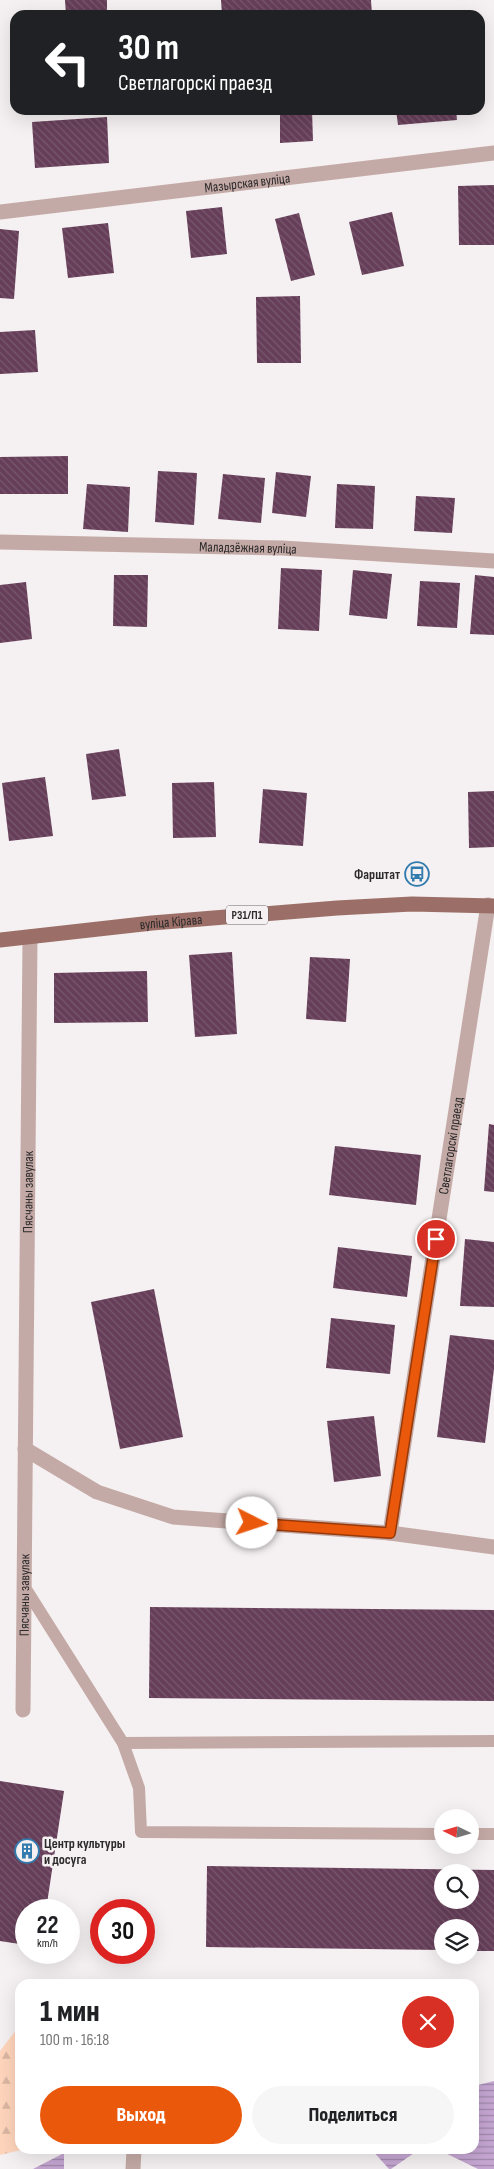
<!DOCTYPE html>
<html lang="ru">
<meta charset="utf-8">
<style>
body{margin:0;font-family:"Sofia Sans Condensed",sans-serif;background:#f6f6f6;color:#202124;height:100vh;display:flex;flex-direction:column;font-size:19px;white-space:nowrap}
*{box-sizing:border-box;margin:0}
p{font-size:16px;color:#757577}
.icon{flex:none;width:28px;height:28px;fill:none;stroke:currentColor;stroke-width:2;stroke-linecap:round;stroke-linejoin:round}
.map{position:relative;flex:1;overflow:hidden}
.panel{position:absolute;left:15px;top:1979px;width:464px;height:175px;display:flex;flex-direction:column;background:#fff;border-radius:15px;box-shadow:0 5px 20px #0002}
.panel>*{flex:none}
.hud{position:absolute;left:10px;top:10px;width:475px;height:105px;border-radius:15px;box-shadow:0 5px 20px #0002;background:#202124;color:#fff;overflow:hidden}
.needle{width:32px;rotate:275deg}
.fabs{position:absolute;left:434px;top:1809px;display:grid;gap:10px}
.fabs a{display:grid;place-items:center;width:45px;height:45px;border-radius:50%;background:#fff;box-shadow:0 5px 20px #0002;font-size:25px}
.speed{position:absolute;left:15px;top:1899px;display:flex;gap:10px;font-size:25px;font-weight:700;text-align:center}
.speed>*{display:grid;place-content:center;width:65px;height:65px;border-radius:50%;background:#fff;box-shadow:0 5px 20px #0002;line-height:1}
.speed small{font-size:12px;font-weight:400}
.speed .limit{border:8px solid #d22;background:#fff;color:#111}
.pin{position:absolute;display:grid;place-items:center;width:42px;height:42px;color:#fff;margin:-21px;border:2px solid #fff;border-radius:50%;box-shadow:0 1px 5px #0007}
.me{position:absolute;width:55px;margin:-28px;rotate:94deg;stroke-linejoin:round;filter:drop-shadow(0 0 4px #0008)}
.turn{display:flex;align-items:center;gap:18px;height:105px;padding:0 25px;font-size:22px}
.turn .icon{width:65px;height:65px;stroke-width:2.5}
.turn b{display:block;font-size:35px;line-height:42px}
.round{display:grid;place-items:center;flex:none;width:52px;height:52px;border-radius:26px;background:#f6f6f6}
.summary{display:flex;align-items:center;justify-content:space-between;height:85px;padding:0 25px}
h1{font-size:30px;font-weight:800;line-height:38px}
.button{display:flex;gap:10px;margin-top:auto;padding:10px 25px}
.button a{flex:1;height:58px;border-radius:30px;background:#ea580c;color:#fff;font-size:20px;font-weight:800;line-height:58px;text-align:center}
.button a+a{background:#f6f6f6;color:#202124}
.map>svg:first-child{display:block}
</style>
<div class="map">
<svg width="494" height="2169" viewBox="0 0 494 2169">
<defs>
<pattern id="forest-firs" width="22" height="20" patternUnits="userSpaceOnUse" patternTransform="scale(1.25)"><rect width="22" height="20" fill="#ffd5bc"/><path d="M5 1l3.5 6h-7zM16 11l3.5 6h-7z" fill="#dbb7a2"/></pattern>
<pattern id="water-rules" width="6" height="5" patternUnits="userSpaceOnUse" patternTransform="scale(1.25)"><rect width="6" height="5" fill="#c5a6d2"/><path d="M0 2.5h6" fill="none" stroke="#a087ab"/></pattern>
<pattern id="building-back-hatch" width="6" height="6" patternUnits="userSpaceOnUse" patternTransform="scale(1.25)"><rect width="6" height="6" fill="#663e59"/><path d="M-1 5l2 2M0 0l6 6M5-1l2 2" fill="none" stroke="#78586d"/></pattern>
</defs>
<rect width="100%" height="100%" fill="#f5f0f1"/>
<polygon fill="url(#forest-firs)" points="20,2025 20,2149 25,2149 0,2155 0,2051"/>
<g fill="url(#water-rules)">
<polygon points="494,2081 494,2169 478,2169 437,2149 474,2149 474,2086"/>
<polygon points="371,2149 420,2149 391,2169 389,2169"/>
<polygon points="64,2153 64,2169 33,2169"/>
</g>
<g fill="url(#building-back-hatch)" fill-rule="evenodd">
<polygon points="65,0 107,0 107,15 66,15"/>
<polygon points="221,0 371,0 372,15 222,15"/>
<polygon points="312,110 313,141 280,143 280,113"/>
<polygon points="396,110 456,110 457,120 398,125"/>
<polygon points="107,117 109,163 35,168 32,122"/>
<polygon points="494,185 494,245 459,245 458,186"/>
<polygon points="222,207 227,254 191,258 186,211"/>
<polygon points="392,212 404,266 362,275 349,222"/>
<polygon points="299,213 315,275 291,281 275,219"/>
<polygon points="108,223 114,273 68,278 62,228"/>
<polygon points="0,229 19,231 14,299 0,298"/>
<polygon points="300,296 301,363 257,363 256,297"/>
<polygon points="35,330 38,372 0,374 0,332"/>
<polygon points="68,456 68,494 0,494 0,457"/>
<polygon points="158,471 197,473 194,525 155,522"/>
<polygon points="276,472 311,476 306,517 272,513"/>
<polygon points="223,474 265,478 261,523 218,519"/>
<polygon points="87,484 130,487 128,532 83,529"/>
<polygon points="337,484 375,486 373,529 335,528"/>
<polygon points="416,496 455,498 452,533 414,531"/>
<polygon points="281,568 322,570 319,631 278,629"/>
<polygon points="353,570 392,574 387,619 349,615"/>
<polygon points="114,575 148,575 147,627 113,626"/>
<polygon points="475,575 494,577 494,635 470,634"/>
<polygon points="420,581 460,583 457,628 417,626"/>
<polygon points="26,582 32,639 0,643 0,585"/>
<polygon points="119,749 126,796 92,800 86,754"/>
<polygon points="45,777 53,836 9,841 2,783"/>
<polygon points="214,782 216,837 173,838 172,783"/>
<polygon points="263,789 307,793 303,846 259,843"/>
<polygon points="494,791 494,847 469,848 468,792"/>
<polygon points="232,952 237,1034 195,1037 189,955"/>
<polygon points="310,957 350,959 346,1022 306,1019"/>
<polygon points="147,971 148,1022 54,1023 54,973"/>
<polygon points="489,1124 494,1125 494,1192 484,1191"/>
<polygon points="335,1146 421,1155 416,1205 329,1195"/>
<polygon points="465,1239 494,1242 494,1307 460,1306"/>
<polygon points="338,1247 412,1256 407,1297 333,1288"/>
<polygon points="154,1289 183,1437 120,1449 91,1302"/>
<polygon points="331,1318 395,1325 390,1374 326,1368"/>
<polygon points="450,1335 494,1340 494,1369 485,1443 437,1437"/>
<polygon points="374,1416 381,1476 334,1482 327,1421"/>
<polygon points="150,1607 494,1610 494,1701 149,1698"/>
<polygon points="0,1781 64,1791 46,1910 26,1910 26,1945 0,1941"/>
<path d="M 207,1866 L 494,1870 L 494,1951 L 470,1951 L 470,1928 L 442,1928 L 442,1950 L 206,1947 ZM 442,1872 L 470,1872 L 470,1900 L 442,1900 Z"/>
</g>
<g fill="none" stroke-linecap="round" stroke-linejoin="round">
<g stroke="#c4aaa6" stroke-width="12">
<polyline points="24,1586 123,1743 139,1788 141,1832 442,1834"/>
<polyline points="123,1743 494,1741"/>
<polyline points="470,1834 494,1834"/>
</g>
<g stroke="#c4aaa6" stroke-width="15">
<path id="s1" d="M 0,212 L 494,153"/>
<path id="s2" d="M 0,542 L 282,548 L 494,561"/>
<polyline points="25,1449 97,1492 173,1517 390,1533 494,1547"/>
<path id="s3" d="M 390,1533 L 488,905"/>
<path id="s4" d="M 23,1710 L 30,937"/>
<polyline points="133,2169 134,2149"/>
</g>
<path stroke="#9b6f67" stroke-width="15" id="s5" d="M 0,940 L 152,923 L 337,908 L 412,904 L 494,906"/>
</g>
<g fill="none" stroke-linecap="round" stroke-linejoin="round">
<g stroke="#983908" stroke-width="12">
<polyline id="route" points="252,1523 390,1533 436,1239"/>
</g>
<use href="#route" stroke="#ea580c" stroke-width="9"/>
</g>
<defs>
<g id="bus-ring" transform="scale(1.25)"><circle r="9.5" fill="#f5f0f1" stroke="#317bae" stroke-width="1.5"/><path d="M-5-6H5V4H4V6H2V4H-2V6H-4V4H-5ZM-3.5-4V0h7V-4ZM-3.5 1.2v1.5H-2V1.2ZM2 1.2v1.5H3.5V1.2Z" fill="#317bae"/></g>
<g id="building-ring" transform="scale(1.25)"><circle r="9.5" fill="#f5f0f1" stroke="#317bae" stroke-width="1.5"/><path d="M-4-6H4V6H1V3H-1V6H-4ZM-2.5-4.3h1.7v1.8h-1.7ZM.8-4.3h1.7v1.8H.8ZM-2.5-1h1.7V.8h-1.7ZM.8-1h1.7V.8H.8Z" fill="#317bae"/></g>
</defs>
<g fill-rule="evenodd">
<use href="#bus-ring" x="417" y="874"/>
<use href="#building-ring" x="27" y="1851"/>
</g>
<g text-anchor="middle" stroke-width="5" stroke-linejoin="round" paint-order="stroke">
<rect fill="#f5f0f1" stroke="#686566" stroke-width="1" x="226" y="905.5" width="42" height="19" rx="4"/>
<g font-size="12" font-weight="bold" fill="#2c2a2b">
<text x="247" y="919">Р31/П1</text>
</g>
<g font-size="14" fill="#2c2a2b" stroke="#f5f0f1">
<text dy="5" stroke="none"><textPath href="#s1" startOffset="249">Мазырская вуліца</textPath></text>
<text dy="5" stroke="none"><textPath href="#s2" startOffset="248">Маладзёжная вуліца</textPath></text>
<text dy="5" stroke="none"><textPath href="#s5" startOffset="172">вуліца Кірава</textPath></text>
<text dy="5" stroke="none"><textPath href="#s3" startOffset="392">Светлагорскі праезд</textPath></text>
<text dy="5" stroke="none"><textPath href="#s4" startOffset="518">Пясчаны завулак</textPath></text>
<text dy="5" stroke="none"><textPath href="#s4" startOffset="115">Пясчаны завулак</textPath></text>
</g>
<g font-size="14" font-weight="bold" fill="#2c2a2b" stroke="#f5f0f1" text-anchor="end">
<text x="400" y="879">Фарштат</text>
<text x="44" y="1848" text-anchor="start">Центр культуры<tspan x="44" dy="16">и досуга</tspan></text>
</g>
</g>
</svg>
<div class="fabs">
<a><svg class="needle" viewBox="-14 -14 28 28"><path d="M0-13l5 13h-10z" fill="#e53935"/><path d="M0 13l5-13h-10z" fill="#757577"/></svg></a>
<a><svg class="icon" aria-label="search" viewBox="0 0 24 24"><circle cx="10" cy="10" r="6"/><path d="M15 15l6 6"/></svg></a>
<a><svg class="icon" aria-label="layers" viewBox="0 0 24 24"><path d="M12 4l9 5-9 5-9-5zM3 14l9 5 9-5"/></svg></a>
</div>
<div class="speed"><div>22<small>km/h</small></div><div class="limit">30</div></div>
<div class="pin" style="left:436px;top:1239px;background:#d93025"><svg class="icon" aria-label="arrive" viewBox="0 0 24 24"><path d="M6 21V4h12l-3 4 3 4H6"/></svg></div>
<svg class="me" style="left:252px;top:1523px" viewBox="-20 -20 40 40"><circle r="19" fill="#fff"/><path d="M0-13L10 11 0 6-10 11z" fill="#ea580c"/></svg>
<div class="hud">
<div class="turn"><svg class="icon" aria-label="left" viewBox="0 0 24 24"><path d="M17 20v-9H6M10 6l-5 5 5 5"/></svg><div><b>30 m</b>Светлагорскі праезд</div></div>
</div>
<section class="panel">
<div class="summary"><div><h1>1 мин</h1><p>100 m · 16:18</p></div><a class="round" style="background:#d93025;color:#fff"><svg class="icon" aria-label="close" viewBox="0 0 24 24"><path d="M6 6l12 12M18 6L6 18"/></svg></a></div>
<div class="button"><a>Выход</a><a>Поделиться</a></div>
</section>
</div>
